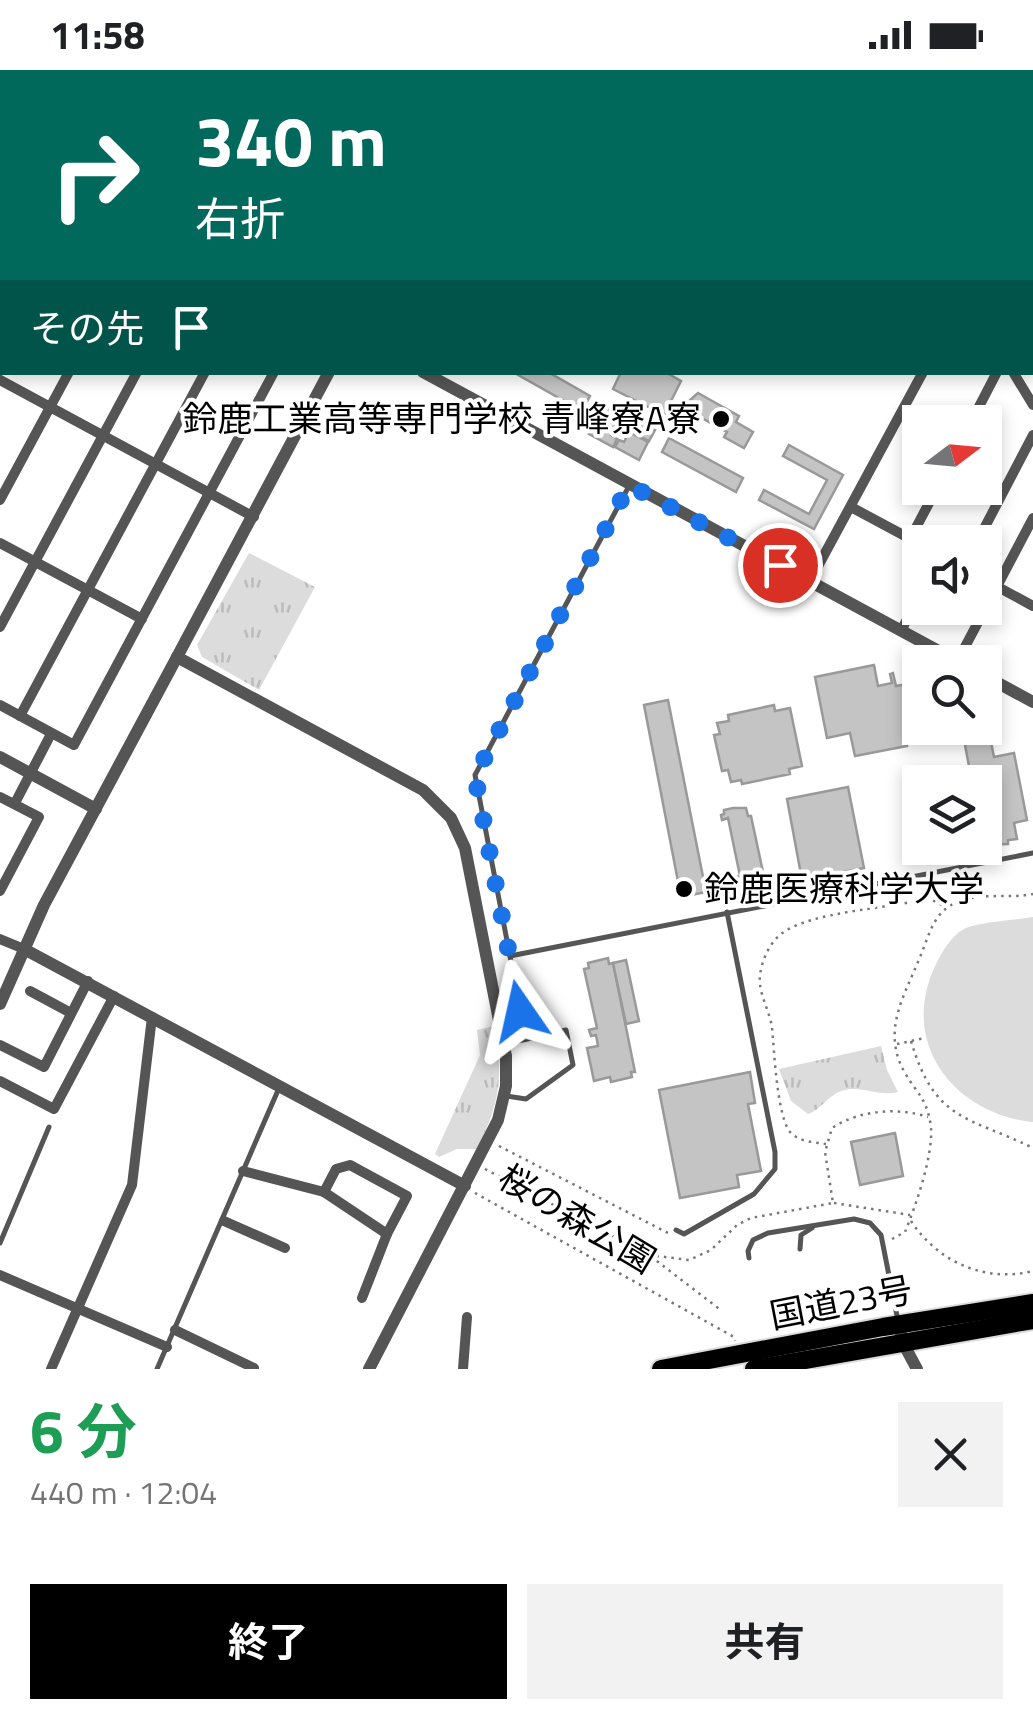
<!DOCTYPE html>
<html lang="ja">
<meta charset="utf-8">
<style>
body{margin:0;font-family:"Titillium Web","Noto Sans JP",sans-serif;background:#f2f2f2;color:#202124;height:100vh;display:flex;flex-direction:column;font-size:38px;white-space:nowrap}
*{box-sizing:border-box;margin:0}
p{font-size:32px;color:#757577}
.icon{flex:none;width:55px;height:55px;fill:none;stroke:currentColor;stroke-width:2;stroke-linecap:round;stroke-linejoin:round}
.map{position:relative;height:1299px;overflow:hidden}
.details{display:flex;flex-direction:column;background:#fff;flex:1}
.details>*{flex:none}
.hud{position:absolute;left:0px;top:0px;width:1035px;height:305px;box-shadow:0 5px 15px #0003;background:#00695c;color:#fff;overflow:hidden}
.needle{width:65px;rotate:74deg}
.buttons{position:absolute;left:902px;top:335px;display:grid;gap:20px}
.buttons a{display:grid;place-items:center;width:100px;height:100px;border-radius:0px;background:#fff;box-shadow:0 5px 15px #0003;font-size:50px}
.pin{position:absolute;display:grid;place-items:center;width:85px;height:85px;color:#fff;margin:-42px;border:5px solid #fff;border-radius:50%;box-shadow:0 2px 10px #0007}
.me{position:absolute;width:110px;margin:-55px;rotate:349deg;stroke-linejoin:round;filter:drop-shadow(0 0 8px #0008)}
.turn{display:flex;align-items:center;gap:35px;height:210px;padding:0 30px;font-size:45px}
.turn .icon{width:130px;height:130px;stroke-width:2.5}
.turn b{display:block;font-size:70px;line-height:85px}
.then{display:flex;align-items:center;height:95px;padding:0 30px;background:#0003;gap:20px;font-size:38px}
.round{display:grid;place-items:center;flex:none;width:105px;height:105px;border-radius:0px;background:#f2f2f2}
.summary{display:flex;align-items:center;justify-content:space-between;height:170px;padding:0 30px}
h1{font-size:60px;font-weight:700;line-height:75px;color:#1e9e55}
.primary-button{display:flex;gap:20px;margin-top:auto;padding:20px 30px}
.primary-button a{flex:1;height:115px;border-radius:0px;background:#000;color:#fff;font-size:40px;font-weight:700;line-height:115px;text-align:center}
.primary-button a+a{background:#f2f2f2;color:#202124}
.status{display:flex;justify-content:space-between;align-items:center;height:70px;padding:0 50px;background:#fff;direction:ltr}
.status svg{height:28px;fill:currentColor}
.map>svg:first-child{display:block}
</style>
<div class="status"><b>11:58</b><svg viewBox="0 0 49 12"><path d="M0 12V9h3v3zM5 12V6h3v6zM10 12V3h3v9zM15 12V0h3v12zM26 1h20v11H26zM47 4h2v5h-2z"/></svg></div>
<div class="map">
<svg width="1033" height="1299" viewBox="0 0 1033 1299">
<defs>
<pattern id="park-tufts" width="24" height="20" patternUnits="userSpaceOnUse" patternTransform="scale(2.5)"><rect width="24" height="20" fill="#dcdcdc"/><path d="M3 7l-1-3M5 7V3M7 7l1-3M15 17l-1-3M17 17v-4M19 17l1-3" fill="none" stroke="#bbb"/></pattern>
</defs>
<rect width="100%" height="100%" fill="#fff"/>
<path fill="#dcdcdc" d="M 1033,847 L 1033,1052 L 1031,1052 C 957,1043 902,978 932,903 C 938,889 949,867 964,859 C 978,852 1016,850 1033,847 Z"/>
<g fill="url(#park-tufts)">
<polygon points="249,483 315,517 259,620 202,587 197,575"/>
<path d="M 494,956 C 504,1008 500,1032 477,1079 L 457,1079 L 439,1087 L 435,1084 L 480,985 L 477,960 Z"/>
<path d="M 881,976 L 887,1000 L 898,1022 C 879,1027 859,1014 841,1021 C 827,1026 821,1040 808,1044 L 791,1031 L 779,999 Z"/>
</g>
<g fill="#c4c4c4" stroke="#999" stroke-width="2.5">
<polygon points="857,0 1033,0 1032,115 1032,2 855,2"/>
<polygon points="513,302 548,302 590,326 582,341"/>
<polygon points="621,302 665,302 681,311 664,345 613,319"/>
<polygon points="698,323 739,346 736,352 753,362 744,378 724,367 727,362 689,341 693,333 689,331"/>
<polygon points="605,333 655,360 649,371 599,345"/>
<polygon points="598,346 616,355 611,365 617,369 613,377 589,364"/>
<polygon points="629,362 648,372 639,390 615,377 619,370 624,372"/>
<polygon points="669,368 743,408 736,422 662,382"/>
<polygon points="789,375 843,405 814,459 759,430 764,420 809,444 827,410 783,386"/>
<polygon points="874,595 878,616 892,613 890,604 893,603 896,616 914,613 920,658 924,659 905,663 907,676 855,686 850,663 827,668 815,607"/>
<polygon points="668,630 706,822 681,827 644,635"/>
<polygon points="774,635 775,641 790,638 802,696 789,699 790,704 742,714 741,710 731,712 728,700 722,701 714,665 720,664 717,653 729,651 728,645"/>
<polygon points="992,654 988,657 994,687 1014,683 1027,750 1014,753 1017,769 1008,770 1008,774 985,775 985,712 972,712 962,659 985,658"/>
<polygon points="848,717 864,798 802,810 787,729"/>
<polygon points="733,738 746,738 748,746 751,746 766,816 743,821 741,811 733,813 732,808 740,806 728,748 722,750 721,745 724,744 724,740"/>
<polygon points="608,888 609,894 613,893 635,1002 631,1002 632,1007 611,1012 610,1007 594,1011 587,978 598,976 596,965 591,966 589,960 597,958 584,899 589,898 588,893"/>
<polygon points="626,890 639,951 626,954 613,893"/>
<polygon points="750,1002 755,1033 748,1034 761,1101 737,1105 739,1117 680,1128 659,1020"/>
<polygon points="895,1063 903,1106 860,1115 851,1072"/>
</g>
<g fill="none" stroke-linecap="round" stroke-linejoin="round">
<g stroke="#dbdbdb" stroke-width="22">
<g id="trunk">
<polyline points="661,1299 883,1257 1033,1233"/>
<polyline points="754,1299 1033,1250"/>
</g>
</g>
<g stroke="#777" stroke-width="2.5" stroke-dasharray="2.5 5" stroke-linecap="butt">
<path d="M 911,971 C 935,1052 968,1046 1033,1078"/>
<polyline points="897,974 925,968"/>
<path d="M 826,1074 C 814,1072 799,1072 790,1062 C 777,1046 774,979 772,957 C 769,939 758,923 760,905 C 762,890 769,874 781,864 C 810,841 890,839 929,828 L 945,837"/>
<polyline points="499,1076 668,1163"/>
<polyline points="485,1099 649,1185 722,1241"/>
<polyline points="475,1123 734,1267 735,1271"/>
<polyline points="834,1133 910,1145"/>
<path d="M 911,1151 C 938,1192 985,1213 1033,1201"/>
<path d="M 892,1169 L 905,1162 C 916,1135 933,1086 931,1058 C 928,1030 918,1025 905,1003 C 881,961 904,927 920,887 C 929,866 933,842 957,832 C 979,822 1009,829 1033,824"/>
<path d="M 649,1185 L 689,1190 L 711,1180 L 737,1155 L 751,1148 L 833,1133 L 825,1082 L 832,1058 C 859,1040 898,1037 928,1047"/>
</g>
<g stroke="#555" stroke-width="5">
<polyline points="807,2 808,0"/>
<polyline points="1032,154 1033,153"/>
<polyline points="510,886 1033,783"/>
<polyline points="526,969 475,705 629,416"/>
<polyline points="505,974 566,960 573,995 526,1029 507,1026"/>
<polyline points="676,1160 684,1164 754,1124 775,1099 775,1082 727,842"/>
<polyline points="0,1173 49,1057"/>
<polyline points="800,1179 801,1165 812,1158"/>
<polyline points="749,1188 748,1181 753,1170 768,1163 854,1149 870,1153 881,1165 898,1251"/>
<polyline points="157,1299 279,1018"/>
</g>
<g stroke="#555" stroke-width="10">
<polyline points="0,190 2,185"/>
<polyline points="1032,234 1033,234"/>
<polyline points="0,301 2,296"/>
<polyline points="1013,302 1033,335"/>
<polyline points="0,310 254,447"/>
<polyline points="971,352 997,302"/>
<polyline points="0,430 69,302"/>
<polyline points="851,437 920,474"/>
<polyline points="910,469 937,418"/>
<polyline points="977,472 1033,365"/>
<polyline points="0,473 142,549"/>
<polyline points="985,510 1033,536"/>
<polyline points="810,511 923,302"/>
<polyline points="0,557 137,302"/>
<polyline points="901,561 920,524"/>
<polyline points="957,592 1033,448"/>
<polyline points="0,635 74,675 274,302"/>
<polyline points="20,646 205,302"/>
<polyline points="0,727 39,747 0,821"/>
<polyline points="15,733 51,664"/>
<polyline points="0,869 24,879"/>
<polyline points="30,921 71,943"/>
<polyline points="0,975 44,997 88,911"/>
<polyline points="0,1011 54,1039 114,926"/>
<polyline points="243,1101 324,1122 387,1164"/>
<polyline points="324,1122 336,1099 350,1095 407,1126 387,1164 362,1228"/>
<polyline points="224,1151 285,1178"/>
<polyline points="0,1205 167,1277"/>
<polyline points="175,1260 254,1298"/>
<polyline points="51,1299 132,1115 152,947"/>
<polyline points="463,1299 467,1247"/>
</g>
<g stroke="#555" stroke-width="12">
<polyline points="0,118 2,119"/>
<polyline points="1032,202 1033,201"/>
<polyline points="329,302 177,587 423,720 451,748 465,778 506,986 506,1016 498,1050 369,1299"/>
<polyline points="423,302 959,592"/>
<polyline points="985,606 1033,632"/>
<polyline points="0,687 96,739"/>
<polyline points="24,879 465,1116"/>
<polyline points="0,934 44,835 177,587"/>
<polyline points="899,1254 903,1273 917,1299"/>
</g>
<use href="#trunk" stroke="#000" stroke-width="18"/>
</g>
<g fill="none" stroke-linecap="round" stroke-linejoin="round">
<polyline stroke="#1a73e8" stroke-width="18" stroke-dasharray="0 32.4" points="520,941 475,706 629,415 780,495"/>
</g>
<g fill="#000" stroke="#fff" stroke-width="4">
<circle cx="721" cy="349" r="10"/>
<circle cx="684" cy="819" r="10"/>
</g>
<g text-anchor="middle" stroke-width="8" stroke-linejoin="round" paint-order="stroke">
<g font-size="35" fill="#000" stroke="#fff" text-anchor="end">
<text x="701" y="361">鈴鹿工業高等専門学校 青峰寮A寮</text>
<text x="704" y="831" text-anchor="start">鈴鹿医療科学大学</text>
</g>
<g font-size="35" fill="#000" stroke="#fff">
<text transform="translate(577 1149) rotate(31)" y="12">桜の森公園</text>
<text transform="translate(841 1233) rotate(-11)" y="12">国道23号</text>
</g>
</g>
</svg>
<div class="buttons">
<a><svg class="needle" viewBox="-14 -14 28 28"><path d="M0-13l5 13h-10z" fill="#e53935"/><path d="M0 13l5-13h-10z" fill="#757577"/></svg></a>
<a><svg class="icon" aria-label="sound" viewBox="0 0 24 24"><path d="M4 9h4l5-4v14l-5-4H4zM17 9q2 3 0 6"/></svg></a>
<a><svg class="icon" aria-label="search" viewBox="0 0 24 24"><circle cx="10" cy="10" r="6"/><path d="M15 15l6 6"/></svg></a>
<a><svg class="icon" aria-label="layers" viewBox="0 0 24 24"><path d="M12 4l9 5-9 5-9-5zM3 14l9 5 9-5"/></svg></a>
</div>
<div class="pin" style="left:780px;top:495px;background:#d93025"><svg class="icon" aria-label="arrive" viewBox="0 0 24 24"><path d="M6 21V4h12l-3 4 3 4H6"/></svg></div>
<svg class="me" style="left:520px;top:941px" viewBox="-20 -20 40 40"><path d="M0-17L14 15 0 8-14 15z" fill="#1a73e8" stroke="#fff" stroke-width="4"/></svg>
<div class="hud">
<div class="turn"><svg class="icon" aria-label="right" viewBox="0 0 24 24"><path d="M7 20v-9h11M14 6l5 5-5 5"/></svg><div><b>340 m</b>右折</div></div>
<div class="then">その先<svg class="icon" aria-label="arrive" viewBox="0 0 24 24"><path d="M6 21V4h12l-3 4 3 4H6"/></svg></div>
</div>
</div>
<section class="details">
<div class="summary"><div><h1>6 分</h1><p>440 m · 12:04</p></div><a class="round"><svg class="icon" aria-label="close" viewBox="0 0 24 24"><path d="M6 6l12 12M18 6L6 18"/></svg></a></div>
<div class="primary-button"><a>終了</a><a>共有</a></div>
</section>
